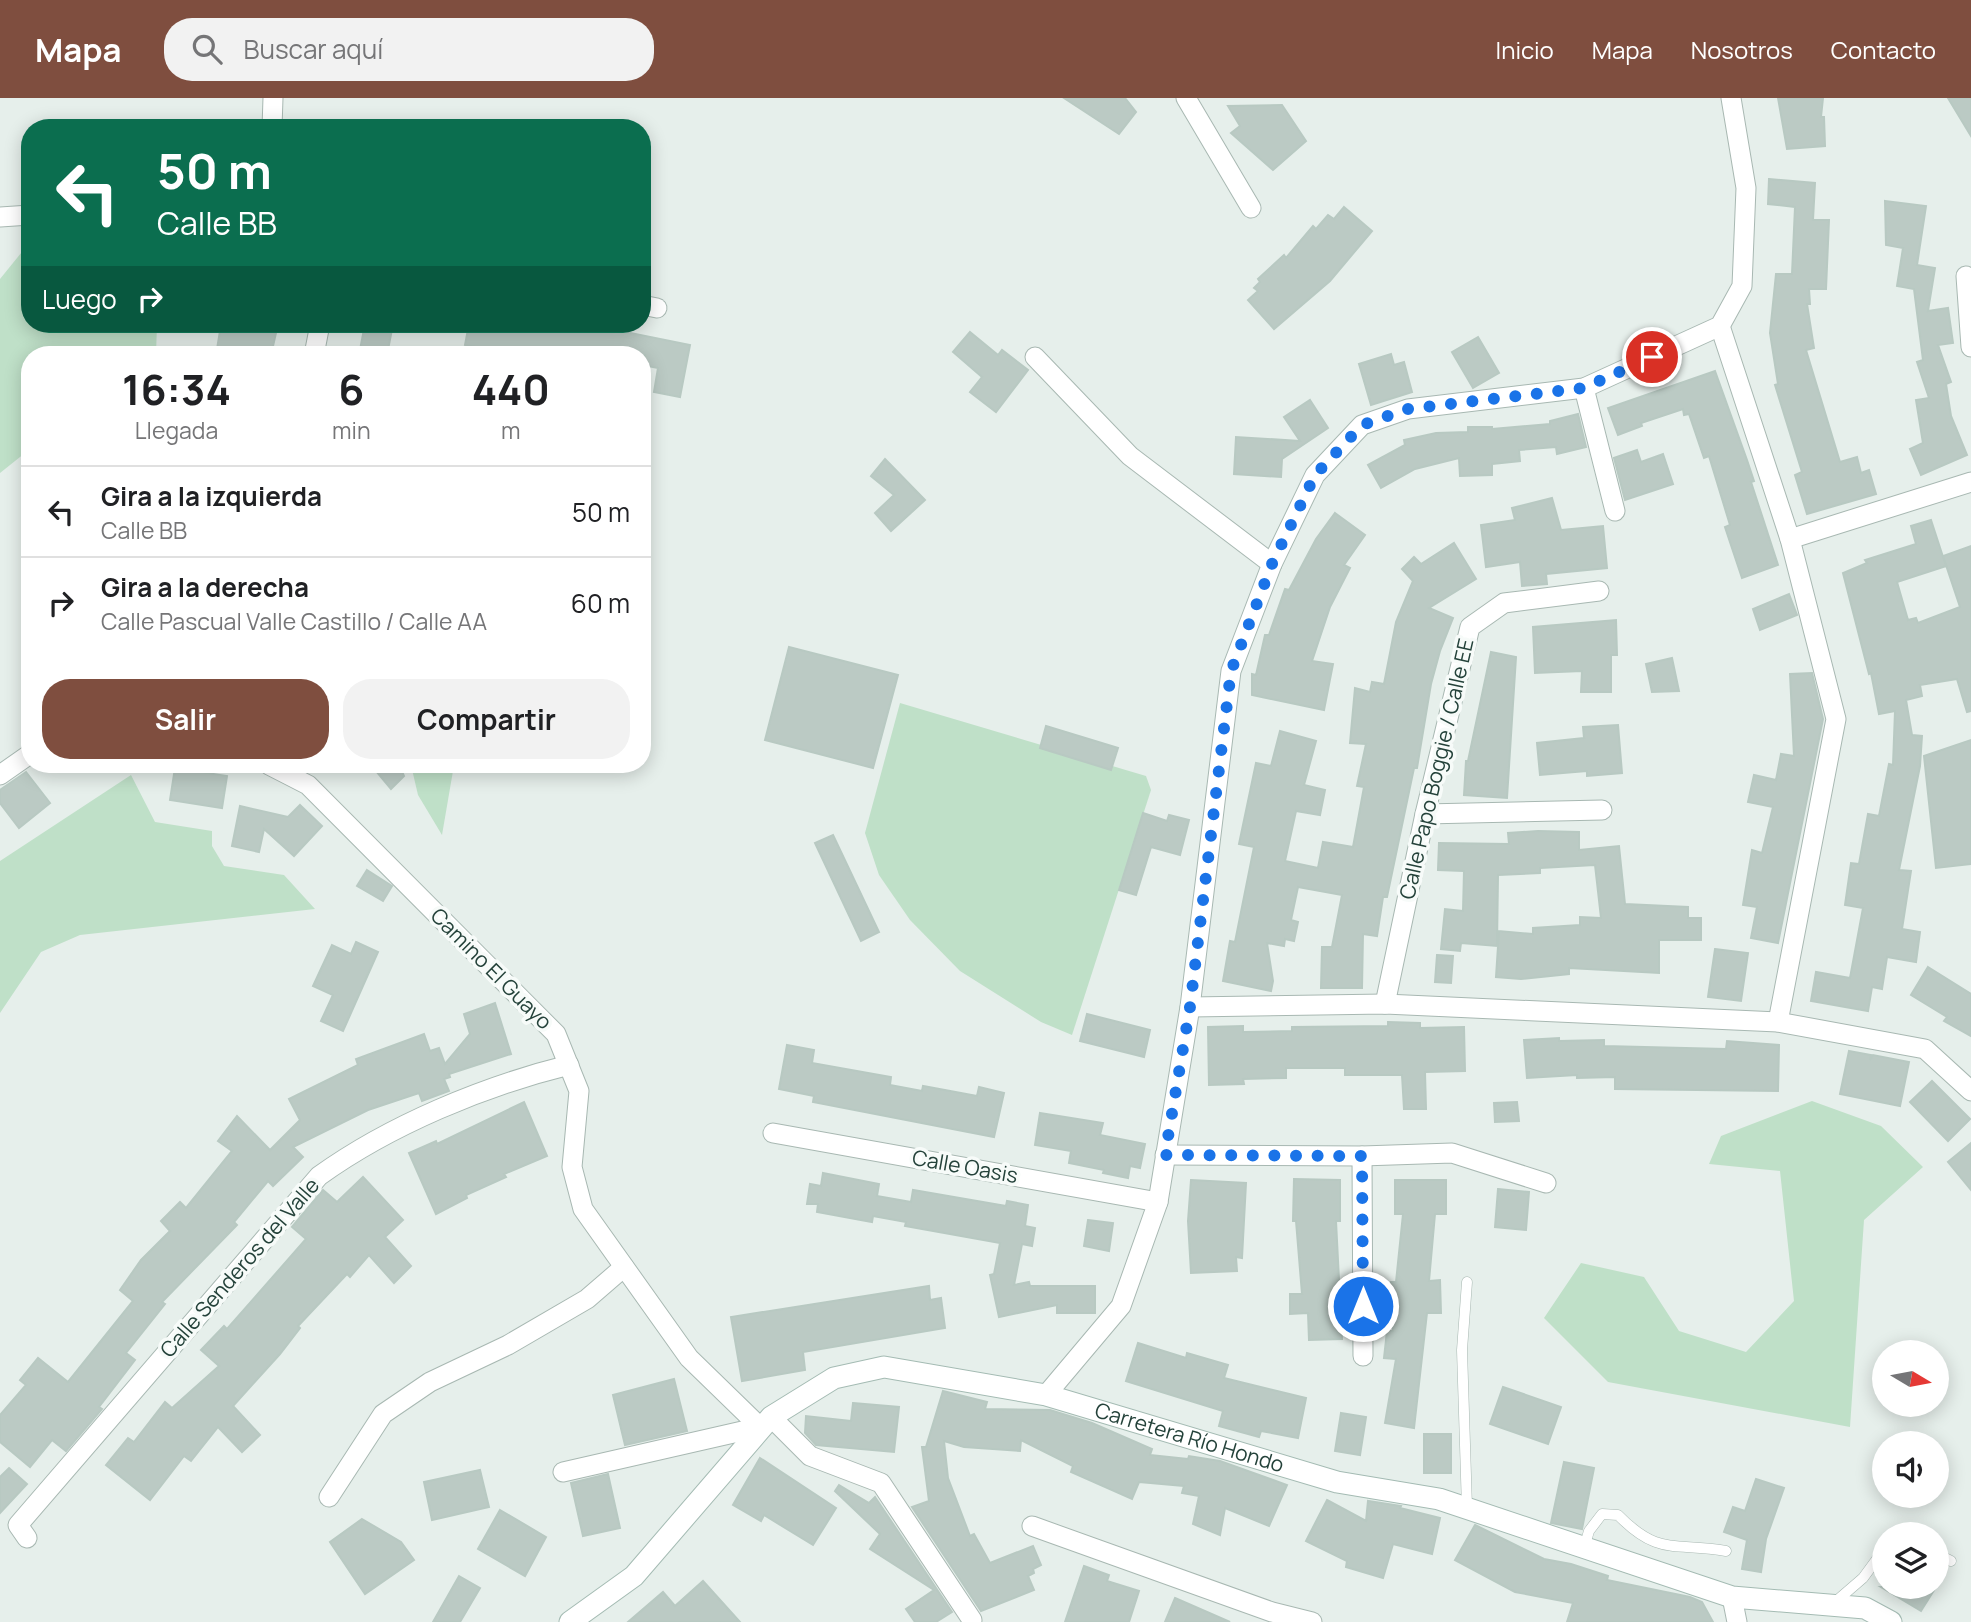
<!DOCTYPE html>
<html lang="es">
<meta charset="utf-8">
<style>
body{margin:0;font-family:Manrope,sans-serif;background:#f2f2f2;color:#202124;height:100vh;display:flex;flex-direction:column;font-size:26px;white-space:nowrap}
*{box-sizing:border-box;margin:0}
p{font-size:23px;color:#757577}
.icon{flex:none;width:38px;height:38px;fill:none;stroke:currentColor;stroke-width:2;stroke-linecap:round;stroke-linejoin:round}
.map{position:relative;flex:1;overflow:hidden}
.details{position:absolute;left:21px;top:248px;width:630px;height:427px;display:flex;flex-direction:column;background:#fff;border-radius:28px;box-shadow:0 4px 18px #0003}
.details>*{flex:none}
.hud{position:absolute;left:21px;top:21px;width:630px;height:214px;border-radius:28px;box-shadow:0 4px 18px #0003;background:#0b6e4f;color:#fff;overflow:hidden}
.needle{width:46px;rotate:100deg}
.buttons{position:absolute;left:1872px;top:1242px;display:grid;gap:14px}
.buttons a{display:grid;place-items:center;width:77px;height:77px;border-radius:50%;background:#fff;box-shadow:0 4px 18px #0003;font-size:35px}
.pin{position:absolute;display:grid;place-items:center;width:60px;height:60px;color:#fff;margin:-30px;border:4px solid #fff;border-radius:50%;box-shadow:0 2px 7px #0007}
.me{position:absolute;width:77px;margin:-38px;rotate:0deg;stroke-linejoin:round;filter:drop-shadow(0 0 5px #0008)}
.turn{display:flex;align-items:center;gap:24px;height:147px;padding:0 21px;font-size:32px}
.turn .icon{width:91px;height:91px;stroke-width:2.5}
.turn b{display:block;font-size:49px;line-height:60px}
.then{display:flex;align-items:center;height:66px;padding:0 21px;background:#0003;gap:14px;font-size:26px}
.eta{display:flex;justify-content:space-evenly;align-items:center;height:119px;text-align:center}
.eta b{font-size:42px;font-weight:700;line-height:49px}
.action{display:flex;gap:14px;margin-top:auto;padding:14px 21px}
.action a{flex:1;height:80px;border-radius:28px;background:#7f4e3f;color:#fff;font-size:28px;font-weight:700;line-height:80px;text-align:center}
.action a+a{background:#f2f2f2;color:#202124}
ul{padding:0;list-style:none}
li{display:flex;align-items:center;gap:21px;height:91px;padding:0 21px;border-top:2px solid #e0e0e0}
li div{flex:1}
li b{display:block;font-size:26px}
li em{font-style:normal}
header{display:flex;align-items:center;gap:42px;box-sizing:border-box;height:98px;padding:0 35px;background:#7f4e3f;color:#fff}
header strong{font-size:33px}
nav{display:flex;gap:38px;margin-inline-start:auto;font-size:24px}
.search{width:490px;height:63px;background:#f2f2f2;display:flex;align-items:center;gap:18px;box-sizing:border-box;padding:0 24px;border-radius:28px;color:#757577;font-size:26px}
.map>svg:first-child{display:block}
</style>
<header>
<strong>Mapa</strong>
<div class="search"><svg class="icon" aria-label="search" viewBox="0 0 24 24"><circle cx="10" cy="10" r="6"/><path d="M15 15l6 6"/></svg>Buscar aquí</div>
<nav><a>Inicio</a><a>Mapa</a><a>Nosotros</a><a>Contacto</a></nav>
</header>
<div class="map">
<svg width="1971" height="1524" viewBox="0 0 1971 1524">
<rect width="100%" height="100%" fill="#e6efeb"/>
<g fill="#bfe0c8">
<polygon points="30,144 30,226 157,226 156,257 30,257 30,351 0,375 0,181"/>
<polygon points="900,605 1146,678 1151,692 1072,937 1041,924 960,873 910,822 879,777 865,735"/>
<polygon points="411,667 454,667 442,737 418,697"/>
<polygon points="131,677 155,724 212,733 212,748 224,768 284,777 315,811 80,837 41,854 0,915 0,763"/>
<polygon points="1812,1003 1881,1028 1923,1069 1864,1122 1850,1329 1608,1284 1544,1220 1581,1165 1644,1179 1679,1233 1746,1254 1794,1203 1780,1073 1709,1066 1721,1038"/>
</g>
<g fill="#bbcac4" stroke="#b8c9c2" stroke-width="2">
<polygon points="1064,0 1125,0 1136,14 1119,36"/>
<polygon points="1778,0 1823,0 1821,19 1824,19 1825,48 1787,51"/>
<polygon points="1948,0 1971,0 1971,38"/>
<polygon points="1282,7 1306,43 1273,72 1231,35 1240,28 1228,8"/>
<polygon points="1769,81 1815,85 1813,122 1829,122 1826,191 1809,191 1810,206 1807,206 1814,250 1806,252 1840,364 1857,359 1861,375 1869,372 1876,396 1807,416 1795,377 1802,374 1775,287 1778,286 1770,235 1776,176 1792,176 1795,109 1768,106"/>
<polygon points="1885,103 1926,108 1917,167 1935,170 1928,213 1948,210 1953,245 1938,247 1951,284 1946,286 1951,318 1967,357 1921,377 1910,351 1923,345 1916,302 1929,300 1917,264 1923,262 1914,191 1897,188 1903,150 1886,147"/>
<polygon points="1344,109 1372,133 1330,183 1274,231 1248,202 1258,193 1254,190 1260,184 1258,181 1284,157 1286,160 1313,128 1316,131 1328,117 1334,121"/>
<polygon points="243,226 278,226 271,257 216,257 221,227 242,232"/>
<polygon points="365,226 393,226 387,257 359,257"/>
<polygon points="469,226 586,226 690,247 680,299 654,294 658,270 643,267 645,257 516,257 465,247"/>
<polygon points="970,234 998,257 1002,252 1028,272 996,314 970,294 982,279 953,254"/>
<polygon points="1478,239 1499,275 1473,290 1452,254"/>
<polygon points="1391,256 1394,267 1404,264 1412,294 1371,307 1359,266"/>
<polygon points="1715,273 1747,362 1754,383 1751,384 1778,467 1742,480 1725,429 1730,427 1709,358 1704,360 1689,316 1684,317 1683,311 1641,325 1642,328 1618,337 1608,310"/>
<polygon points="1310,302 1328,330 1282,361 1281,379 1234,376 1236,339 1300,343 1284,319"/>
<polygon points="1578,316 1586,349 1557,356 1556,349 1519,352 1520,363 1492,366 1492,377 1460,378 1459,360 1415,371 1381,390 1368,367 1405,347 1404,342 1436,335 1468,334 1468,329 1492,329 1492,331 1550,326 1550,323"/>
<polygon points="1637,352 1641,364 1663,356 1673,386 1625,402 1614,360"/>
<polygon points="885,361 925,402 891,433 875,415 894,397 871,378"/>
<polygon points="1552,400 1561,432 1603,428 1607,470 1546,476 1547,486 1522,488 1520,464 1486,469 1481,427 1515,422 1512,410"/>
<polygon points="1335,415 1365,437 1344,467 1350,470 1330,509 1312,563 1333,566 1324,612 1252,597 1252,576 1256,577 1265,537 1269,537 1285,491 1289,492 1316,441"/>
<polygon points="1931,422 1946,468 1897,484 1908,522 1916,520 1918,525 1960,509 1943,458 1971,448 1971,613 1967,614 1957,581 1920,587 1922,598 1906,602 1912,637 1922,638 1920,668 1899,772 1911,773 1902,831 1920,834 1916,864 1887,859 1882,891 1872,889 1868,913 1811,903 1816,874 1850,880 1863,810 1845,807 1851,765 1859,766 1868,716 1879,718 1889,666 1893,667 1895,613 1879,616 1871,575 1869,576 1843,475 1867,465 1865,462 1916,446 1911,428"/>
<polygon points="1454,445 1476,481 1429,510 1453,520 1440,553 1431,586 1417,670 1414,670 1387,799 1383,799 1377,838 1363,836 1362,890 1321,890 1322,849 1332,849 1342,797 1298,789 1291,822 1298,824 1294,843 1285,841 1284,848 1267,845 1273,883 1271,893 1223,883 1230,843 1235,844 1254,749 1239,746 1256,665 1271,668 1280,633 1316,643 1304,687 1325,692 1320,717 1296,713 1285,763 1318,770 1323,744 1353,749 1364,689 1357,688 1366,646 1350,645 1355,590 1370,594 1372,584 1384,586 1396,524 1413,483 1402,471 1414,459 1421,466"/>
<polygon points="1789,496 1797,517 1760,532 1753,511"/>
<polygon points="1616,522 1617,557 1611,557 1611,594 1581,594 1582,573 1535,575 1533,529"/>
<polygon points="789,549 898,577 873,670 765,642"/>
<polygon points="1491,554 1516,559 1507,700 1464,697 1466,663 1468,663"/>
<polygon points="1672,560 1679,593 1652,594 1646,566"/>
<polygon points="1812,575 1823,621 1778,845 1751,840 1757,809 1743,807 1752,752 1762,755 1773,709 1748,704 1754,677 1776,682 1781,656 1794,658 1790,576"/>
<polygon points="1618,627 1622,675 1587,678 1587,673 1540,677 1537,645 1584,640 1583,629"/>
<polygon points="1046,628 1118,650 1111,672 1040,650"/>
<polygon points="1971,642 1971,766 1936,770 1924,658"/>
<polygon points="371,667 399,667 404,678 391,691"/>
<polygon points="175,670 227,678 222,710 170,702"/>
<polygon points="26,674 50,705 19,730 0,705 0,692"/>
<polygon points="300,707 322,728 294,758 264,731 259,754 232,748 240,708 288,719"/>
<polygon points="1143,715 1167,723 1169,717 1189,722 1180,757 1151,749 1136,797 1119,792"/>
<polygon points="1538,733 1579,734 1579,752 1619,748 1625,806 1688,809 1688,820 1701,820 1701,842 1659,842 1659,875 1569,870 1569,876 1521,881 1496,879 1499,833 1533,836 1533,830 1580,827 1580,819 1601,820 1595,767 1540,770 1540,775 1498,777 1497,848 1461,845 1460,853 1441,851 1445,811 1463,813 1464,773 1438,772 1439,745 1509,746 1508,735"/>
<polygon points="833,737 879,834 861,843 815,745"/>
<polygon points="367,772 392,788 383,803 357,788"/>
<polygon points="356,844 378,854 343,933 321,923 333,897 313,888 332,847 351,856"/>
<polygon points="1715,851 1748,855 1741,903 1708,899"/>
<polygon points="1437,857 1453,858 1451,885 1435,884"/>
<polygon points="1928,869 1971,896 1971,938 1944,923 1947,919 1911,897"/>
<polygon points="495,905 511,956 449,976 450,979 444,981 449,993 422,1003 419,995 368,1012 293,1049 303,1059 273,1088 268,1083 234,1124 237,1127 162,1204 165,1206 126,1255 135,1262 99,1309 102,1311 66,1353 52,1342 30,1369 0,1344 0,1317 26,1287 20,1282 38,1260 68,1284 133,1203 120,1192 141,1162 170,1133 161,1123 180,1104 186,1110 232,1053 218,1043 237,1018 270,1052 300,1022 289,1001 358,967 356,961 424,936 430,953 439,950 445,966 470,936 464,916"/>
<polygon points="1087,916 1150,932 1144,959 1080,943"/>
<polygon points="1388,924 1420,925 1420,930 1464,929 1465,973 1425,974 1426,1011 1404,1011 1402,977 1345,977 1345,970 1286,970 1286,980 1243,981 1244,986 1209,987 1208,929 1243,928 1243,934 1292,933 1292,929 1388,928"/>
<polygon points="1559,940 1559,943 1604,942 1604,948 1726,951 1727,943 1779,947 1778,993 1615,991 1615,979 1577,980 1577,977 1527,980 1524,942"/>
<polygon points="787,947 814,952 812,965 891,979 890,987 922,993 923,988 977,998 979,989 1004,995 994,1039 813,1004 814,998 779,991"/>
<polygon points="1849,953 1871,957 1870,962 1873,957 1909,964 1900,1008 1840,996"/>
<polygon points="1932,983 1970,1021 1948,1043 1910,1004"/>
<polygon points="524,1004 547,1058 504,1076 506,1079 466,1097 467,1100 436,1116 409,1055 436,1043 437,1046"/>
<polygon points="1517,1004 1519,1023 1495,1024 1494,1005"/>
<polygon points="1040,1015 1103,1025 1100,1037 1145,1046 1140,1070 1130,1068 1128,1080 1103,1075 1104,1072 1069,1065 1071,1053 1035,1047"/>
<polygon points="1971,1045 1971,1092 1948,1064"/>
<polygon points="823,1075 879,1086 877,1098 911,1104 913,1092 1006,1108 1007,1103 1028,1107 1025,1128 1035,1130 1032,1148 1022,1146 1014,1187 1029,1184 1030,1188 1095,1188 1095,1215 1057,1215 1057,1207 999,1219 990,1177 994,1176 1000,1145 905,1128 906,1124 873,1118 872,1124 817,1114 818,1106 807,1106 810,1086 821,1088"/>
<polygon points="363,1079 403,1122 385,1139 411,1168 394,1185 369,1157 350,1179 347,1176 298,1228 300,1230 280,1256 233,1308 260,1337 242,1354 218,1329 191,1363 184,1358 150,1402 106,1367 128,1340 134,1344 165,1304 172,1310 219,1268 201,1252 224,1228 227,1231 306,1141 292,1129 323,1092 337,1104"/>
<polygon points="1294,1081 1340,1082 1340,1123 1336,1123 1342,1241 1309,1242 1308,1215 1290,1216 1290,1196 1302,1196 1296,1123 1293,1123"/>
<polygon points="1191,1082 1246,1085 1242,1160 1236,1159 1237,1173 1191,1175 1188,1123"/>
<polygon points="1395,1082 1446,1082 1446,1116 1435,1116 1429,1183 1440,1182 1441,1215 1427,1215 1414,1330 1385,1325 1396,1261 1384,1260 1387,1233 1393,1233 1391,1184 1396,1184 1403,1116 1395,1116"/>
<polygon points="1498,1091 1529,1094 1526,1132 1495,1129"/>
<polygon points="1088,1122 1113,1125 1109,1153 1084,1148"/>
<polygon points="929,1188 930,1202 941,1200 945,1230 803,1254 805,1272 742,1283 731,1219"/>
<polygon points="1138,1245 1186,1260 1187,1255 1228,1267 1224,1280 1306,1300 1298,1340 1261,1333 1259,1339 1219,1328 1223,1313 1126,1283"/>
<polygon points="674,1281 687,1333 625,1347 613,1297"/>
<polygon points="1503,1289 1561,1309 1548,1346 1490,1326"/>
<polygon points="943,1293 987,1304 985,1311 1050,1312 1092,1325 1152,1351 1150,1357 1188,1361 1189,1358 1220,1363 1287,1387 1269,1428 1225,1410 1220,1437 1193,1426 1199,1398 1182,1395 1184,1388 1139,1384 1132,1401 1071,1374 1073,1368 1021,1342 1020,1353 964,1349 944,1343 948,1380 970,1438 974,1436 990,1465 1033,1448 1041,1467 1033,1471 1034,1475 1028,1478 1034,1492 981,1513 912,1409 929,1403 922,1349 926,1349"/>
<polygon points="853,1305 899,1309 894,1354 816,1347 805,1335 806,1318 851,1323"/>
<polygon points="1341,1315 1366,1319 1360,1357 1335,1353"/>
<rect x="1424" y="1336" width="27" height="39"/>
<polygon points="760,1360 836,1410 813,1447 764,1417 761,1423 733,1407"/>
<polygon points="1564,1364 1594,1370 1582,1431 1551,1425"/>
<polygon points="9,1370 27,1386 0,1415 0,1379"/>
<polygon points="480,1372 489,1409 432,1422 424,1384"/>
<polygon points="608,1376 620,1430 583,1438 571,1385"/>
<polygon points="1756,1381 1784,1390 1766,1441 1761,1474 1742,1471 1747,1442 1724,1434 1733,1409 1745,1413"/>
<polygon points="839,1387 869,1405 875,1399 952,1514 936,1524 915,1524 906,1511 934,1492 870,1451 880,1436 835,1393"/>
<polygon points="1327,1402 1366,1423 1368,1403 1401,1408 1400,1410 1440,1420 1432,1456 1393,1446 1383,1480 1346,1469 1347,1463 1306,1443"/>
<polygon points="500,1412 546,1439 525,1478 478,1451"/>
<polygon points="362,1421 401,1444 414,1462 365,1496 330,1444"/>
<polygon points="1475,1427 1544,1461 1571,1466 1608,1478 1607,1482 1690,1499 1702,1504 1713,1524 1567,1524 1573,1505 1515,1494 1455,1462"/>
<polygon points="1084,1468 1109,1477 1107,1483 1139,1493 1129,1524 1065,1524"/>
<polygon points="459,1478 480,1490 460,1524 433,1524"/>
<polygon points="703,1483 740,1524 628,1524 663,1494 675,1508"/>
<polygon points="1881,1489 1936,1489 1921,1513"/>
<polygon points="1175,1500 1230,1524 1165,1524"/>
</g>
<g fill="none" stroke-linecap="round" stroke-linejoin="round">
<g stroke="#a8b8b2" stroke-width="11">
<g id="lane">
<polyline points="1467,1184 1462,1252 1467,1410"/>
<path d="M 1584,1450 L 1589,1433 L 1602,1416 L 1618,1417 C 1659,1459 1675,1444 1726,1453"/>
<polyline points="1937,1456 1951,1463"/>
<polyline points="1834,1505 1863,1480 1885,1450"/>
</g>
</g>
<g stroke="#a8b8b2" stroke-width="21">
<g id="street">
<polyline points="1186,0 1251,110"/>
<polyline points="272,30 273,0"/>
<polyline points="0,119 30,117"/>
<polyline points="1966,178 1971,249"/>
<polyline points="642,207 657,210"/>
<polyline points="1720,228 1790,441 1836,621 1778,924"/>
<polyline points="314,257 320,226"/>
<polyline points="1035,259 1130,358 1272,466"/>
<polyline points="1584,290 1615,413"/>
<polyline points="1790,441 1971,384"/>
<polyline points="269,667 308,687 556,936 579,993 572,1069 583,1111 689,1260 760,1329"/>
<polyline points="0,677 30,656"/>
<polyline points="1425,716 1602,712"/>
<polyline points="1385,906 1425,716 1470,529 1504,505 1599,493"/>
<polyline points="1190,909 1385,906 1778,924 1925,951 1971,993"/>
<polyline points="773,1035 1158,1104"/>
<polyline points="1165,1057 1362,1058 1452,1055 1546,1085"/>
<polyline points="1362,1058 1363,1258"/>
<polyline points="1046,1297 1121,1208 1158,1104 1190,909 1231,573 1272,466 1315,377 1362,327 1408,311 1584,290 1720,228 1742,188 1746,90 1731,0"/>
<polyline points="771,1319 810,1358 881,1385 972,1522"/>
<polyline points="563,1374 760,1329"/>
<polyline points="329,1399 383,1316 430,1284 508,1247 587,1201 624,1169"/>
<polyline points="1032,1428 1272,1514 1312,1524"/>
<path d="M 27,1440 L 18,1427 L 319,1078 C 390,1027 484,988 569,967"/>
<polyline points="1732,1499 1737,1524"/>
</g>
</g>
<g stroke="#a4bbb3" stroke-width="23">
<g id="secondary">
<path id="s1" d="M 570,1524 L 634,1478 L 771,1319 L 834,1280 L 884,1269 L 1046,1297 L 1337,1384 L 1439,1401 L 1732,1499 L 1865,1510 L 1891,1524"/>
</g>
</g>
<use href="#lane" stroke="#fff" stroke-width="10"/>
<use href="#street" stroke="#fff" stroke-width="19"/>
<use href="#secondary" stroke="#fff" stroke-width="21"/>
</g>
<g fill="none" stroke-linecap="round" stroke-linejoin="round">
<polyline stroke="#1a73e8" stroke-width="12" stroke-dasharray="0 21.6" points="1363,1208 1362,1058 1165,1057 1190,909 1231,573 1272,466 1315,377 1362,327 1408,311 1584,290 1652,259"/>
</g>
<g text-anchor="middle" stroke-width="7" stroke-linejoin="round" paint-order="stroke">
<g font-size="21" fill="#24423a" stroke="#f7fbf9">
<text transform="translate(1437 671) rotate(-77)" y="7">Calle Papo Boggie / Calle EE</text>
<text transform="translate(491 871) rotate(45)" y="7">Camino El Guayo</text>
<text transform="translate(965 1069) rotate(10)" y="7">Calle Oasis</text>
<text transform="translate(240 1170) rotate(-49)" y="7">Calle Senderos del Valle</text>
<text dy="7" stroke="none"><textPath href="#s1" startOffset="728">Carretera Río Hondo</textPath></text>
</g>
</g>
</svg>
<div class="buttons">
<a><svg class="needle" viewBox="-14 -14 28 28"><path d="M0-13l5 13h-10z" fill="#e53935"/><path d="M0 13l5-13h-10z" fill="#757577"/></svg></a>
<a><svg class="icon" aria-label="sound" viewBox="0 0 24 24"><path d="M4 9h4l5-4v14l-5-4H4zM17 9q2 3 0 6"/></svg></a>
<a><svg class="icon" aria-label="layers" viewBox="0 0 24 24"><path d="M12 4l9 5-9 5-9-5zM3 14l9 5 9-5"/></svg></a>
</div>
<div class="pin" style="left:1652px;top:259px;background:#d93025"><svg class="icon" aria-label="arrive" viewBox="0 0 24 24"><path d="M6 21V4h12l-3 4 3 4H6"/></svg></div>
<svg class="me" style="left:1363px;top:1208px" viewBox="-20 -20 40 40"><circle r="17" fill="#1a73e8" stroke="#fff" stroke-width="3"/><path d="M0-11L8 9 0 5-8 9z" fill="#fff"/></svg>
<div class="hud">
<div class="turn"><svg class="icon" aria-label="left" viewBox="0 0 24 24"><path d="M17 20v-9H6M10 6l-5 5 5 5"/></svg><div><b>50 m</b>Calle BB</div></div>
<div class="then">Luego<svg class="icon" aria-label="right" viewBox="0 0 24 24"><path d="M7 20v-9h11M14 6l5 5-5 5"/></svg></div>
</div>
<section class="details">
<div class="eta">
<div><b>16:34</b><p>Llegada</p></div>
<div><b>6</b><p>min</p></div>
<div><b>440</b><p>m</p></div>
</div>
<ul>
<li><svg class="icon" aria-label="left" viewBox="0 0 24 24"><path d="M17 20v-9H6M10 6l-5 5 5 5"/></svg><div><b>Gira a la izquierda</b><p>Calle BB</p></div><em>50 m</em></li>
<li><svg class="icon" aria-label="right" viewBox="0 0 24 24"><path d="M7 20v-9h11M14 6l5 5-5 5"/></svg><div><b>Gira a la derecha</b><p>Calle Pascual Valle Castillo / Calle AA</p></div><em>60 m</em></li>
</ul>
<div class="action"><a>Salir</a><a>Compartir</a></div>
</section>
</div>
